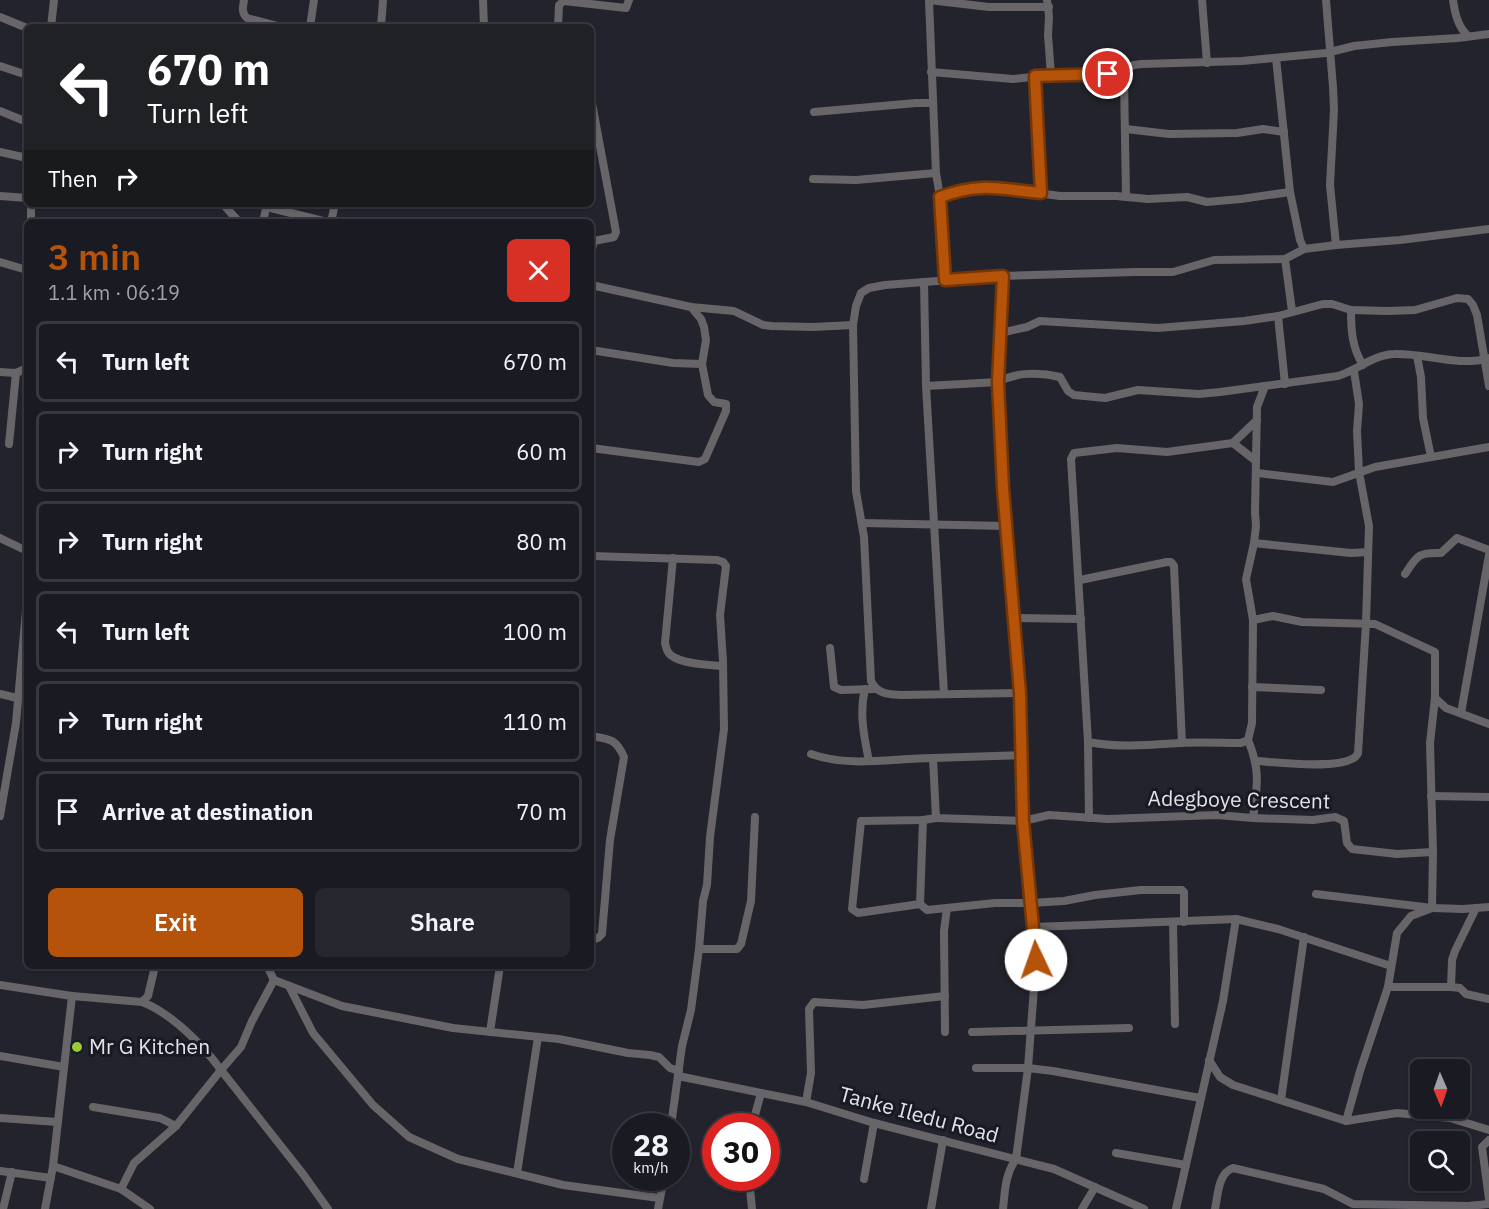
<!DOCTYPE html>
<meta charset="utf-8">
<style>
body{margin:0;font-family:"IBM Plex Sans",sans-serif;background:#27272f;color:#f1f3f6;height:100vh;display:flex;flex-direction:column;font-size:22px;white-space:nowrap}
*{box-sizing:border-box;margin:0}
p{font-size:20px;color:#9fa1a5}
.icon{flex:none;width:33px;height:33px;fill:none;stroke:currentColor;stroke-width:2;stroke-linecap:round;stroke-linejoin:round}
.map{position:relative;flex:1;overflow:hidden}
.drawer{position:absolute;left:24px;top:219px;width:570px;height:750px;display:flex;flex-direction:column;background:#1a1a22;border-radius:9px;box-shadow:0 2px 4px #0004,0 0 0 2px #383840}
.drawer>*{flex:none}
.guide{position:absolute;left:24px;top:24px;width:570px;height:183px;border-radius:9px;box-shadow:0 2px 4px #0004,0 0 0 2px #383840;background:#202124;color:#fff;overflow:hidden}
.needle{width:39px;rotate:178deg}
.controls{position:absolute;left:1410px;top:1059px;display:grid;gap:12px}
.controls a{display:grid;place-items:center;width:60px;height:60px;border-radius:9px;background:#1a1a22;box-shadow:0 2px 4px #0004,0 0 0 2px #383840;font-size:30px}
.speed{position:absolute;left:612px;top:1113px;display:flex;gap:12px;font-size:30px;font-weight:700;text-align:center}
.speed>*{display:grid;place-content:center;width:78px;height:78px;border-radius:50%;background:#1a1a22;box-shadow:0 2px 4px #0004,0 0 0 2px #383840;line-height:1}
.speed small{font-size:15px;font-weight:400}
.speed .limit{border:9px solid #d22;background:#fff;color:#111}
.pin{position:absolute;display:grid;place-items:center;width:51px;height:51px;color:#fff;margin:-26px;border:3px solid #fff;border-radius:50%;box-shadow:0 2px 6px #0007}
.me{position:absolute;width:66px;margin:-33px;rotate:357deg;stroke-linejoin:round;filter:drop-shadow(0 0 4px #0008)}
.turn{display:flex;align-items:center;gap:21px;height:126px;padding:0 24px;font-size:27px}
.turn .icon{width:78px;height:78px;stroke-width:2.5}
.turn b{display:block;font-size:42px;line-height:51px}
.then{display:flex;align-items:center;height:57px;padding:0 24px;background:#0003;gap:12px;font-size:22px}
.round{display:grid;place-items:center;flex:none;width:63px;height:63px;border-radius:9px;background:#27272f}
.head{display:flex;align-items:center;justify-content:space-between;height:102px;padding:0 24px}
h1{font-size:36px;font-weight:600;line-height:45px;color:#b45309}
.primary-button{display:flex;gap:12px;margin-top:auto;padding:12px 24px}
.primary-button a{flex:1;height:69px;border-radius:9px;background:#b45309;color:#fff;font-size:24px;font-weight:600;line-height:69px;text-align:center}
.primary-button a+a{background:#27272f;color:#f1f3f6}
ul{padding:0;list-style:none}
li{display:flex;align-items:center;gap:18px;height:81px;margin:0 12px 9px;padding:0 12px;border:3px solid #383840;border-radius:9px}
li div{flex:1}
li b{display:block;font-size:22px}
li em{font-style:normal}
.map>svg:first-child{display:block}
</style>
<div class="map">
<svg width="1489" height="1209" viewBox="0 0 1489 1209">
<rect width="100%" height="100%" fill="#23232d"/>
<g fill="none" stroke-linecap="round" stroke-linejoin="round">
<g stroke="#686569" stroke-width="8">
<path d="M 244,0 C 243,7 241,12 247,18 L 282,27"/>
<polyline points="483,0 484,27"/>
<polyline points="929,0 936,173 940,197 945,280"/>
<polyline points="929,0 989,7 1049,7"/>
<polyline points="1047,0 1049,16 1048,35 1051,75"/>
<polyline points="1202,0 1207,63"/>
<polyline points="1326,0 1333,87 1334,110 1330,185 1336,245"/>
<path d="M 1453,0 C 1455,14 1458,27 1468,36"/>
<polyline points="0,17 27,28"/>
<polyline points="51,27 54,0"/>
<polyline points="310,27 314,0"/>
<polyline points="381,27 383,0"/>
<polyline points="558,27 559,5 564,1 626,8 629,0"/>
<polyline points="1276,58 1290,192 1300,240 1304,249"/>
<polyline points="0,66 27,75"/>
<polyline points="1121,71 1124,79 1126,197"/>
<polyline points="931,72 1013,79 1051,75 1095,75 1113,73 1134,65 1142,64 1242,61 1326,53 1354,46 1392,42 1458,38 1489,34"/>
<polyline points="1035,76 1041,193"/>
<polyline points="591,98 616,232 614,237 594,241 591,253"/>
<polyline points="0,111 27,122"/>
<polyline points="814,112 916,103 931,103"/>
<polyline points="1126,129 1169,134 1237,133 1263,129 1284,132"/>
<polyline points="0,152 27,158"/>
<polyline points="813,179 856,180 936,173"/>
<polyline points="0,196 27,198"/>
<polyline points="940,197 962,189 985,186 1060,196 1116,196 1148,199 1187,197 1207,202 1241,199 1290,192"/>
<polyline points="223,204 239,222"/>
<polyline points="262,204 267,207 327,222"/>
<polyline points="31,222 31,204"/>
<polyline points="263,222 267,204"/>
<polyline points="331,222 335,204"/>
<polyline points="1285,259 1292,311"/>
<polyline points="0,262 27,270"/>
<path d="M 1003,276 L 998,382 L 1003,488 L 1020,693 L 1023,821 L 1035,927 L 1036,961 L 1028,1068 L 1016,1159 C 1005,1174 1005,1191 1003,1209"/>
<polyline points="924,282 926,386 944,694"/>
<polyline points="591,285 691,307 734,311 763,325 772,326 813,327 853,325"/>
<path d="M 1351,310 C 1351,330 1352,348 1363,365"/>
<polyline points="1278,316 1285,384"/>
<polyline points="1000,333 1027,327 1040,321 1158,328 1244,321 1278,316 1323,304 1332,304 1351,310 1388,311 1415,310 1457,298 1468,299 1473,305 1477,315 1489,386"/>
<polyline points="591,350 673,363 702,364"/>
<polyline points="1417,356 1421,377 1423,418 1431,457"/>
<polyline points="0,372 16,373 27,368"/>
<path d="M 926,386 L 998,382 C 1016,372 1040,372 1060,377 L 1068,391 L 1074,395 L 1105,398 L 1138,390 L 1199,394 L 1220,392 L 1338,376 C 1357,370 1375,354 1395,354 C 1426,353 1458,367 1489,358"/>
<path d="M 1257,420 L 1233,443 L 1167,452 L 1117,448 L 1074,453 L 1071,459 L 1088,742 C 1118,748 1150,745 1180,743 C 1201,742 1221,743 1241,743 L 1248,740 L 1252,723 L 1253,620 L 1246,579 L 1254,543 L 1256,526 L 1255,512 L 1257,407 L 1265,386"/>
<polyline points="1233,443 1256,461"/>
<polyline points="9,444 16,373"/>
<polyline points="591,448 699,462 705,459 726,411 726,404 714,402 708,395 702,364 706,340 704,327 701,319 691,307"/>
<polyline points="1257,473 1333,482 1375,467 1489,447"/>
<polyline points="862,523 1006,526"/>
<polyline points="0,538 27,551"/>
<polyline points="1254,543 1351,553 1368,552"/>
<polyline points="591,556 717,560 723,562 726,566 720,615 723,661 724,729 710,837 707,885 703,901 699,949 691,1010 682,1046 671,1126"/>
<path d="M 673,558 L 665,643 C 666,646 666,649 668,652 C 675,664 710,665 723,666"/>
<path d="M 1405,574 C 1417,556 1418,552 1441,553 L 1457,538 L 1489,550"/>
<polyline points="1080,580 1167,562 1171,562 1174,566 1182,743"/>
<polyline points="1014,618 1081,619"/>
<polyline points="1253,620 1273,616 1302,622 1375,624 1435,652 1435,698 1430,743 1433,852 1432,908 1411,916 1397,933 1388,987 1360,1071 1346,1121"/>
<polyline points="830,648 834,687 841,690 875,689"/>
<polyline points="1252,687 1321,690"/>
<path d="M 865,689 C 859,713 864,737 869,761"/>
<path d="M 1020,693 L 901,695 C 888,694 877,694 871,681 L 864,537 L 856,491 L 853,325 L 856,306 L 861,293 L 869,288 L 885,285 L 1003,276 L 1136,272 L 1173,272 L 1214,260 L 1285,259 L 1304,249 L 1336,245 L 1400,240 L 1489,229"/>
<polyline points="0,694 17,698"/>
<polyline points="1435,698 1446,708 1489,724"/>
<polyline points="1461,713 1489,555"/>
<path d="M 591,736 C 610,739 616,739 624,757 L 610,840 L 602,934 L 598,938 L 591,940"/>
<path d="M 1248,740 C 1261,771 1257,787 1253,818"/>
<polyline points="1088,742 1089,818"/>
<path d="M 811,754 C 850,768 893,758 933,758 L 936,818 L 1023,821 L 1049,815 L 1108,819 L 1217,815 L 1253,818 L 1313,820 L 1335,817 L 1344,821 L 1347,843 L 1352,849 L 1397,854 L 1433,852"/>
<polyline points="933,758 1022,755"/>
<path d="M 1257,761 C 1275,762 1351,772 1358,753 L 1366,623 L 1369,526 L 1359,472 L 1357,431 L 1359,404 L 1354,371"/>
<polyline points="1431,796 1489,797"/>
<polyline points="0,816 16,723 27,599"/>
<polyline points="923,820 920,904 927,910 995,903 1031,903 1064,901 1095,895 1141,890 1182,890 1184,892 1184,922"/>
<polyline points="1316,894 1432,908 1463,909 1489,907"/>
<polyline points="920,904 858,913 852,909 861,821 923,820 936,818"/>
<polyline points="1173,922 1175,1024"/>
<polyline points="1035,927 1236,919 1278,929 1391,966"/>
<polyline points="699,949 737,949 741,944 751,901 755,817"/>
<polyline points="267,966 274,980 342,1006 453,1028 559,1039 628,1053 650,1055 659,1057 670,1068 679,1071"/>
<polyline points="0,985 72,996 53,1166 121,1189 150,1209"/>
<polyline points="289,986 313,1033 373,1105 409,1137 458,1159 563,1185 659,1198"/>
<polyline points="1388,987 1451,987 1460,988 1466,994 1489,999"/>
<polyline points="1451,987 1452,960 1455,951 1476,908"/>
<polyline points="72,996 142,1002 148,996 155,966"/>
<path d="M 142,1002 C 171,1013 203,1045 221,1070 L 241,1047 L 252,1021 L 274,980"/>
<polyline points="490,1032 500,966"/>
<polyline points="945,1032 944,931 947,908"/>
<polyline points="972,1032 1129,1028"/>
<polyline points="0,1056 64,1067"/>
<polyline points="1209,1060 1220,1077 1233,1085 1346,1121 1397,1113 1450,1118 1489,1130"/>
<polyline points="976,1068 1028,1068 1053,1071 1200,1098"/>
<polyline points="678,1076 806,1102 874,1123 1054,1169 1144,1209"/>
<polyline points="1281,1100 1304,937"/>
<polyline points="806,1102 811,1073 809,1009 814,1002 863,1005 945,996"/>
<polyline points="93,1107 160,1118 176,1126"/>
<polyline points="0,1118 58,1122"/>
<polyline points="752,1126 761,1093"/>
<polyline points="1489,1140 1482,1147 1489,1199"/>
<polyline points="1116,1153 1186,1165"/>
<polyline points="0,1171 51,1178"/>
<polyline points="517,1173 538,1037"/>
<polyline points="749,1178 752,1209"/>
<polyline points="864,1179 874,1123"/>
<polyline points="121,1189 134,1163 176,1126 221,1070 303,1174 328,1209"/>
<polyline points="3,1209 12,1172"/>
<polyline points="45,1209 53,1166"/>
<polyline points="658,1209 664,1178"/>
<polyline points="931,1209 943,1140"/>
<polyline points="1082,1209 1095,1187"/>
<polyline points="1176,1209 1223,1001 1236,919"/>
<path d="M 1215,1209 C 1218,1195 1218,1173 1233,1168 L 1324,1189 L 1353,1204 L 1468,1206 L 1489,1204"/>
</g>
</g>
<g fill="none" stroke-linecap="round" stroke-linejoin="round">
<g stroke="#753606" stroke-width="15">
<path id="route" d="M 1036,960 L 1023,821 L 1020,693 L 1003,488 L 1000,424 L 998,382 L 1003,276 L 945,280 L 940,197 C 981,182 999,189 1041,193 L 1035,76 L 1108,74"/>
</g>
<use href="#route" stroke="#b45309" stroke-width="10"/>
</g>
<circle fill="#98cb37" stroke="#191923" stroke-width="2" cx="77" cy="1047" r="6"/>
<g text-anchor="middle" stroke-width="6" stroke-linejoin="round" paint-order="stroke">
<g font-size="21" fill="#e2e2e9" stroke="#191923">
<text transform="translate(1239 800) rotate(1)" y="7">Adegboye Crescent</text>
<text transform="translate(919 1115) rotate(15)" y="7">Tanke Iledu Road</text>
</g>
<g font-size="21" fill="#e2e2e9" stroke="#191923" text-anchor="start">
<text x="89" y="1054">Mr G Kitchen</text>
</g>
</g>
</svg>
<div class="controls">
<a><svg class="needle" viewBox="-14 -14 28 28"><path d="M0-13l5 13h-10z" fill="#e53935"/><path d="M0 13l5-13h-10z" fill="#9fa1a5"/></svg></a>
<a><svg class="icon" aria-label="search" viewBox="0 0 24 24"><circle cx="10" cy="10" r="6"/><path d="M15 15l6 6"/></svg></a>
</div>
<div class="speed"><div>28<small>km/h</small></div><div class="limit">30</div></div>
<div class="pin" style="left:1108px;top:74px;background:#d93025"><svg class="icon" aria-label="arrive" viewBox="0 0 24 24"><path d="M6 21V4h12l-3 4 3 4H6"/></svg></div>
<svg class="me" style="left:1036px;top:960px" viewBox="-20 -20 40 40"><circle r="19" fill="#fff"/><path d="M0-13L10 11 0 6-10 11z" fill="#b45309"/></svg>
<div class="guide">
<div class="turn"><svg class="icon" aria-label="left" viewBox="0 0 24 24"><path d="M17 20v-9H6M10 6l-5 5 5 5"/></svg><div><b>670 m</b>Turn left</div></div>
<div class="then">Then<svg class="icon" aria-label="right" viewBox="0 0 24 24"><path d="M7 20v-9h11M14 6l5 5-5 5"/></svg></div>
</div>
<section class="drawer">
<div class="head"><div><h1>3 min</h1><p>1.1 km · 06:19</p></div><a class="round" style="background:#d93025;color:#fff"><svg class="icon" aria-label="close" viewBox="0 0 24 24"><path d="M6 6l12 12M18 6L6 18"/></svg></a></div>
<ul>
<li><svg class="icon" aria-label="left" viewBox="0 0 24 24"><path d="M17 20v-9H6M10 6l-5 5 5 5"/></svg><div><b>Turn left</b></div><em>670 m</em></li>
<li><svg class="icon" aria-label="right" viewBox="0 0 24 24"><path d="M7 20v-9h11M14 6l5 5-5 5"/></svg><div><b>Turn right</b></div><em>60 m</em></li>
<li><svg class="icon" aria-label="right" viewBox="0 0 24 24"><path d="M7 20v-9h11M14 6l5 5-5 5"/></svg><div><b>Turn right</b></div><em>80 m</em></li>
<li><svg class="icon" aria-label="left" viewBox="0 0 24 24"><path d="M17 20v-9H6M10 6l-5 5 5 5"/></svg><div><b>Turn left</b></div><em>100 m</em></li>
<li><svg class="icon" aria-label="right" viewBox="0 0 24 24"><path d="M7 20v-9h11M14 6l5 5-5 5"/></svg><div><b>Turn right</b></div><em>110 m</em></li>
<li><svg class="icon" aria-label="arrive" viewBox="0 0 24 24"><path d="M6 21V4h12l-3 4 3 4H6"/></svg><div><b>Arrive at destination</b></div><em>70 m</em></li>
</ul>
<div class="primary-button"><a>Exit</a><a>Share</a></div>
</section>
</div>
